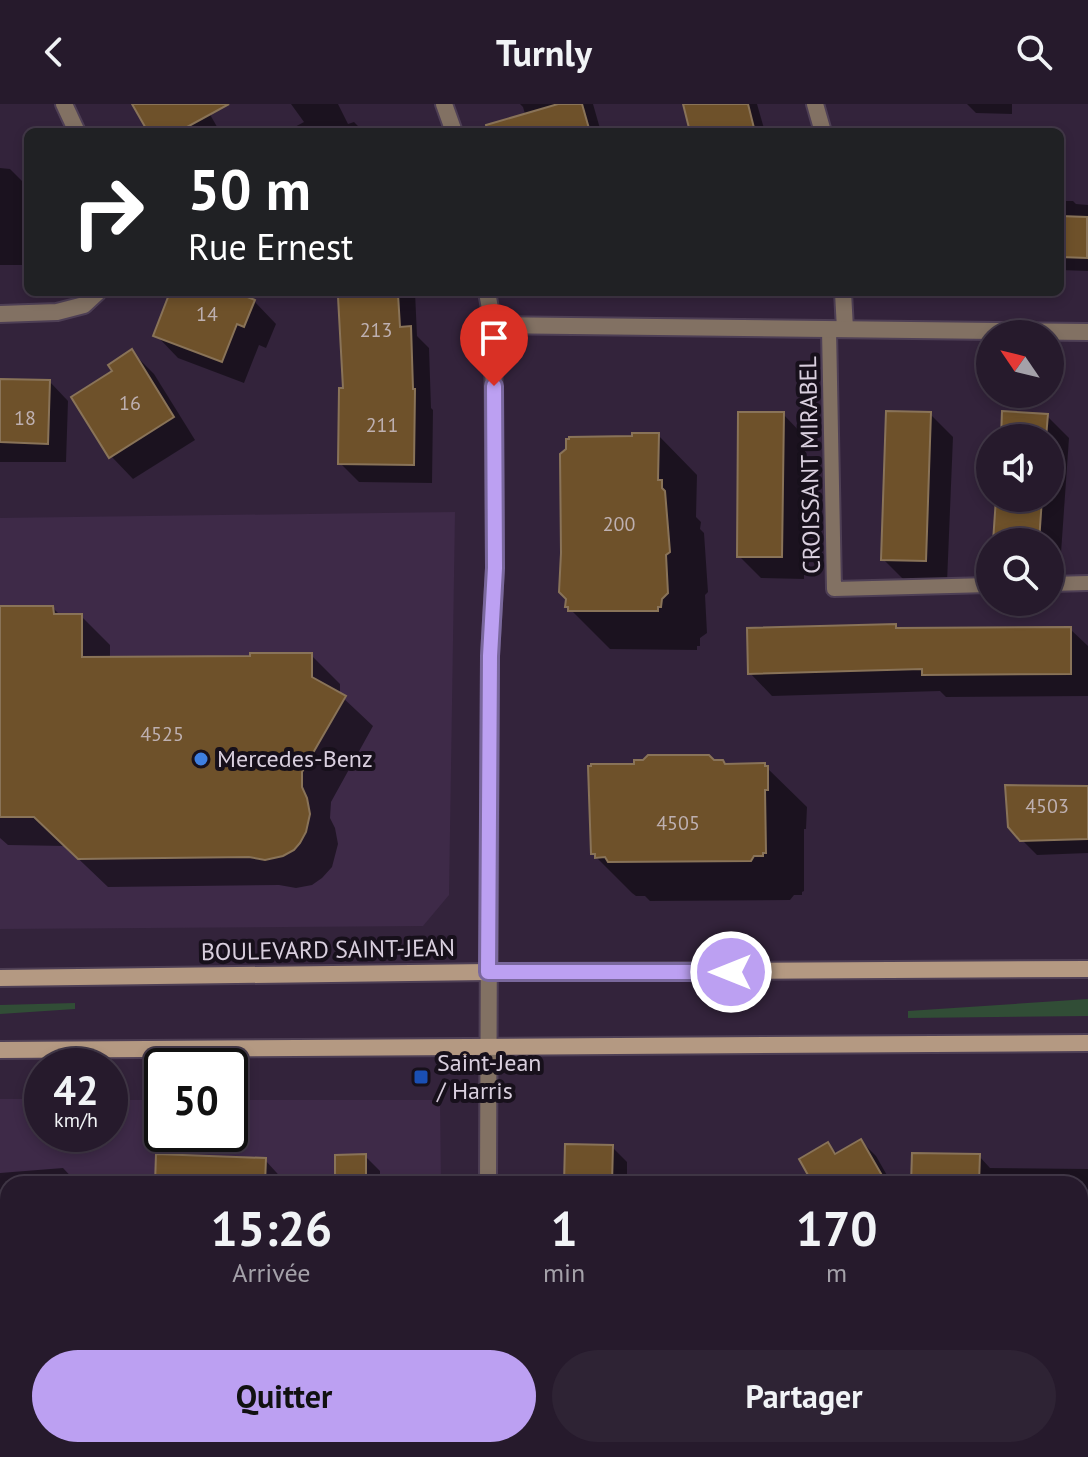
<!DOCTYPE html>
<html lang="fr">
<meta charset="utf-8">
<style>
body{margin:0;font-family:"PT Sans",sans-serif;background:#2e2334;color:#f1f3f6;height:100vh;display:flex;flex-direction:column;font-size:30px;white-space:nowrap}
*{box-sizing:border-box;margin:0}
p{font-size:26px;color:#a4a1a9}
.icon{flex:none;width:44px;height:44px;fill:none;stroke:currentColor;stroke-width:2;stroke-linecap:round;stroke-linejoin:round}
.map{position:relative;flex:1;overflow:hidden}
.side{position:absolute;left:0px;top:1072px;width:1088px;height:282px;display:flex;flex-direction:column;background:#261a2c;border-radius:24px 24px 0 0;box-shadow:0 4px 12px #0003,0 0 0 2px #423848}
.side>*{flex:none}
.top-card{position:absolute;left:24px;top:24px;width:1040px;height:168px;border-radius:12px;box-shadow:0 4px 12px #0003,0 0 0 2px #423848;background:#202124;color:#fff;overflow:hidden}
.needle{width:52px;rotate:305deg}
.controls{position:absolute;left:976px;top:216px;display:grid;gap:16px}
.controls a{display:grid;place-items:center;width:88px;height:88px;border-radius:50%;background:#261a2c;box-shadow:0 4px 12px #0003,0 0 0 2px #423848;font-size:40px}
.speed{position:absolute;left:24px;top:944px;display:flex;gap:16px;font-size:40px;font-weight:700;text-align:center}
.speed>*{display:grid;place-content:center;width:104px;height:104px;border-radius:50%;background:#261a2c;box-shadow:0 4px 12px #0003,0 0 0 2px #423848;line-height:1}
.speed small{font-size:20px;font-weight:400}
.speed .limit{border:4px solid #111;border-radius:12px;background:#fff;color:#111}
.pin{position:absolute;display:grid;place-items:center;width:68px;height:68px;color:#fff;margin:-82px -34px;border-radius:50% 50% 50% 0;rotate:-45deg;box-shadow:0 0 8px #0007}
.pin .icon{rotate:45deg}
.me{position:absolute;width:88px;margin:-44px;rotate:270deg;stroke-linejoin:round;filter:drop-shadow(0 0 6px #0008)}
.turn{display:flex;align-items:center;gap:28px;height:168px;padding:0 32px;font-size:36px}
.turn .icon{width:104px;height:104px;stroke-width:2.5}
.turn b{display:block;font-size:56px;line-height:68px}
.eta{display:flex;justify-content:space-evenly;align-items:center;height:136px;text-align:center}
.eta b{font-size:48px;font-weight:600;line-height:56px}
.action{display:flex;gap:16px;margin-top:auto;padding:16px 32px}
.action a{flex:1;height:92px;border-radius:48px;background:#bca0f2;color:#111;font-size:32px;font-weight:600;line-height:92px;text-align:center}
.action a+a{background:#2e2334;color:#f1f3f6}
header{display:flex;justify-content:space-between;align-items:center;height:104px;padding:0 32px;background:#261a2c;font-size:36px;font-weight:600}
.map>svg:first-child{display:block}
</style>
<header><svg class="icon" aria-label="back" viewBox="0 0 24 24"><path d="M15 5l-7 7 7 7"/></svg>Turnly<svg class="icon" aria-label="search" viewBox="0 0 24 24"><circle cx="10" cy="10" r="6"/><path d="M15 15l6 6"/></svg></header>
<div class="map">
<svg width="1088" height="1353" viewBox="0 0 1088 1353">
<rect width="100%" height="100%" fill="#33233b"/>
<g fill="#3e2a48">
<polygon points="455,408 449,791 423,822 0,825 0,414"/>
<polygon points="0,995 42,995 42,1030 110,1030 110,996 162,996 162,1030 230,1030 230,996 440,996 441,1080 8,1080 8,1346 444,1346 445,1353 0,1353"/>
</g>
<g fill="#314d36">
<polygon points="1088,895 1088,912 908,914 908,907"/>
<polygon points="75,899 75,905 0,910 0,901"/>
<rect x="1080" y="1191" width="8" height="66"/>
</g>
<g fill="#0007">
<polygon points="134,0 204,0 220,28 150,28"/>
<polygon points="291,0 338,0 348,20 354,18 363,27 369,24 373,28 292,28 291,25 304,18"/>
<polygon points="520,0 593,0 601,28 532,28 529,24 523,3"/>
<polygon points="685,0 757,0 765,28 693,28"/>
<polygon points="967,0 1012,0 1012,10 976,9"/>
<polygon points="0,64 10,65 28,83 28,161 0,161"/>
<polygon points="1060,97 1073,97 1076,100 1088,101 1088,167 1060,166"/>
<polygon points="172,188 231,188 254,197 276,220 266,244 259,241 244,279 178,254 156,231"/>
<polygon points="347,188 415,188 417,232 429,244 431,304 433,306 432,379 359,378 340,359 345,286"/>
<polygon points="132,248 154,270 195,336 133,375 111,352 114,268"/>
<polygon points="0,277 50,278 68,297 66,358 0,358"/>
<polygon points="783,310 805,333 804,475 761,474 739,452"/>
<polygon points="930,310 953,333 947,479 905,477 883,455"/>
<polygon points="1047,312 1069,334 1059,478 1050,477 1050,438 995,438 998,394 1050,394 1050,334 1003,334"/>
<polygon points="658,331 697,371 696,413 701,418 700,425 704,429 708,488 705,491 707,529 700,534 700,542 697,542 697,546 610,545 567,502"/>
<polygon points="0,504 53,504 61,512 81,512 110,541 110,554 311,551 340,580 340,591 373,622 331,698 330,714 335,724 338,740 332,763 322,774 312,781 296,784 279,781 108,783 65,742 8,741 0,734"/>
<polygon points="895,523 899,526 1070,525 1088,542 1088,592 946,593 940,587 772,592 750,569"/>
<polygon points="764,661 807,703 806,725 804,725 804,787 802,788 802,791 794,791 790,796 650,797 645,792 636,792 632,789 593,750 726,662"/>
<polygon points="1088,684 1088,749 1037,751 1021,735"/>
<polygon points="861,1037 876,1052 892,1080 816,1080 828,1041 838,1050"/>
<polygon points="612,1043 627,1058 627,1080 566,1080"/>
<polygon points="365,1052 380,1067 380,1080 337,1080"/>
<polygon points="979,1052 990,1064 1088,1065 1088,1115 1080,1115 1080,1080 913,1080"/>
<polygon points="265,1056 287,1080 157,1080"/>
<polygon points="63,1064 78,1080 8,1080 8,1346 102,1346 103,1353 0,1353 0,1069"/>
<rect x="568" y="1346" width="77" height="7"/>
<rect x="758" y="1346" width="58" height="7"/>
</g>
<g fill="#6e512a" stroke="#897358" stroke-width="2">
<polygon points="132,0 229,0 178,28 148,28"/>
<polygon points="558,0 582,0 590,28 487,28 486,21"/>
<polygon points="683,0 748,0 755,28 690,28"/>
<polygon points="1060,112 1087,113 1087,154 1060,153"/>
<polygon points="170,188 235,188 255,196 244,223 237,220 222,258 153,232"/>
<polygon points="398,190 400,223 411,222 413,285 415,285 414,361 338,360 339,284 343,284 338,193"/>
<polygon points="132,245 174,313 109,354 71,293 112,267 108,261"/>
<polygon points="0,275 50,276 48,340 0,338"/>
<polygon points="886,307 931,308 926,457 881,456"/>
<polygon points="1002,307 1048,310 1046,334 1001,334"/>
<polygon points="738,308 784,308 782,453 737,453"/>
<polygon points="632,329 659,329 658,376 662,376 662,384 665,387 670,448 666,451 668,489 662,495 661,503 658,503 658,507 568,507 568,503 565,503 566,495 559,488 561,449 560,350 566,345 566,335 569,335 569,333 632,332"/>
<polygon points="996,394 1042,394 1039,438 993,438"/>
<polygon points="0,502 53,502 54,510 82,510 82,553 250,552 250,549 312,549 312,573 346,592 302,668 302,683 307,694 310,710 306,728 300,739 294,746 283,752 265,756 249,753 78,755 34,713 0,713"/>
<polygon points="896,520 896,524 1071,523 1071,570 922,571 922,565 748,570 747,524"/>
<polygon points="648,651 709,651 714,656 723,656 725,660 765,659 765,662 768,662 768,686 765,686 766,749 763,749 763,752 754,752 751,757 608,758 605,753 595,754 595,750 591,750 588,662 591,662 591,660 634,660 634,656 643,656"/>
<polygon points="1005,681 1088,682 1088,735 1020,737 1008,723"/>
<polygon points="861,1035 887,1080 813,1080 799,1055 828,1038 835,1050"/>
<polygon points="565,1040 613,1041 612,1080 564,1080"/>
<polygon points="912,1049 980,1050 979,1080 911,1080"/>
<polygon points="156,1050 266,1054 265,1080 155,1080"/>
<polygon points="366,1050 366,1080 335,1080 335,1051"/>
</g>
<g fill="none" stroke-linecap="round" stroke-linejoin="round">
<g stroke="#4e3f55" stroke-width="18">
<g id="lane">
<polyline points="829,225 834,485 990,481"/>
<polyline points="1050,480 1088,479"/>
</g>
</g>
<g stroke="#4e3f55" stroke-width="20">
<g id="street">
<polyline points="64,0 77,28"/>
<polyline points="444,0 454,28"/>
<polyline points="815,0 823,28"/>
<polyline points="487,188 493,221 495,464 490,552 488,1080"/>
<polyline points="843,188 845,225"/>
<polyline points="0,210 57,208 84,201 98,188"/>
<polyline points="493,221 1088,228"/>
<polyline points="1080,1168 1088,1168"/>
<polyline points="1080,1283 1088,1283"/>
<polyline points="488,1346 488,1353"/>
<polyline points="874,1346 874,1353"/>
</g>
</g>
<g stroke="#4e3f55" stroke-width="20">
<g id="secondary">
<polyline points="0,874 488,868 1088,865"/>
<polyline points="0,946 1088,939"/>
</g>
</g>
<use href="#lane" stroke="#827163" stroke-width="14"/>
<use href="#street" stroke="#827163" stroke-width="16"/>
<use href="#secondary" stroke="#b49982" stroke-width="16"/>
</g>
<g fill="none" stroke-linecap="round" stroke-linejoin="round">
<g stroke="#7a689d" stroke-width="20">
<polyline id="route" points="494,282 495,464 490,552 488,868 731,868"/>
</g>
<use href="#route" stroke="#bca0f2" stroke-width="14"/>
</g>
<circle fill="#3f7fe0" stroke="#17101b" stroke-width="3" cx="201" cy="655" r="8"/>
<rect fill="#1a4fb4" stroke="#17101b" stroke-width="3" x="413" y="965" width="16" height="16" rx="4"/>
<g text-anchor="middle" stroke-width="8" stroke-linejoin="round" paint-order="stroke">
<g font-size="20" fill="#beb0b1">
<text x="207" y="217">14</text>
<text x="376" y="233">213</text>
<text x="130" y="306">16</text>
<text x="25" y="321">18</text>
<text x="382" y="328">211</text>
<text x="619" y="427">200</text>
<text x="162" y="637">4525</text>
<text x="1047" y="709">4503</text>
<text x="678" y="726">4505</text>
</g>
<g font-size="24" fill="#d9cfde" stroke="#17101b">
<text transform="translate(810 361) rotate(-91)" y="8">CROISSANT MIRABEL</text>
<text transform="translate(328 846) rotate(-1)" y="8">BOULEVARD SAINT-JEAN</text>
</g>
<g font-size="24" fill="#d9cfde" stroke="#17101b" text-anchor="start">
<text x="217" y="663">Mercedes-Benz</text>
<text x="437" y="967">Saint-Jean<tspan x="437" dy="28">/ Harris</tspan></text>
</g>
</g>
</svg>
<div class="controls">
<a><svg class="needle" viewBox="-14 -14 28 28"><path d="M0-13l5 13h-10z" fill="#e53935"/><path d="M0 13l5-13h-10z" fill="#a4a1a9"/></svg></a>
<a><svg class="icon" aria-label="sound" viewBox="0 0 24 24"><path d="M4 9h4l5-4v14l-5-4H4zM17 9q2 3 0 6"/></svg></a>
<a><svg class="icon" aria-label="search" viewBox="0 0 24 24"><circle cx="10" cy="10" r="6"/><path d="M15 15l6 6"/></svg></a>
</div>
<div class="speed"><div>42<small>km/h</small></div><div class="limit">50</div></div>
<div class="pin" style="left:494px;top:282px;background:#d93025"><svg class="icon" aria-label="arrive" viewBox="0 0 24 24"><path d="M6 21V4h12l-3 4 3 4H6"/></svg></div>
<svg class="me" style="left:731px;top:868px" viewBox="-20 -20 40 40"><circle r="17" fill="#bca0f2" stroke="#fff" stroke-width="3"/><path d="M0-11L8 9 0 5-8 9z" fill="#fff"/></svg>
<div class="top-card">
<div class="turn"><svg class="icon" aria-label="right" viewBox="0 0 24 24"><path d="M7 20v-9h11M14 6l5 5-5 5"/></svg><div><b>50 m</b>Rue Ernest</div></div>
</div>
<section class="side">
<div class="eta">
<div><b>15:26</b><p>Arrivée</p></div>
<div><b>1</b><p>min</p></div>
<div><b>170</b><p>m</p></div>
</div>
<div class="action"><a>Quitter</a><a>Partager</a></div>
</section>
</div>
